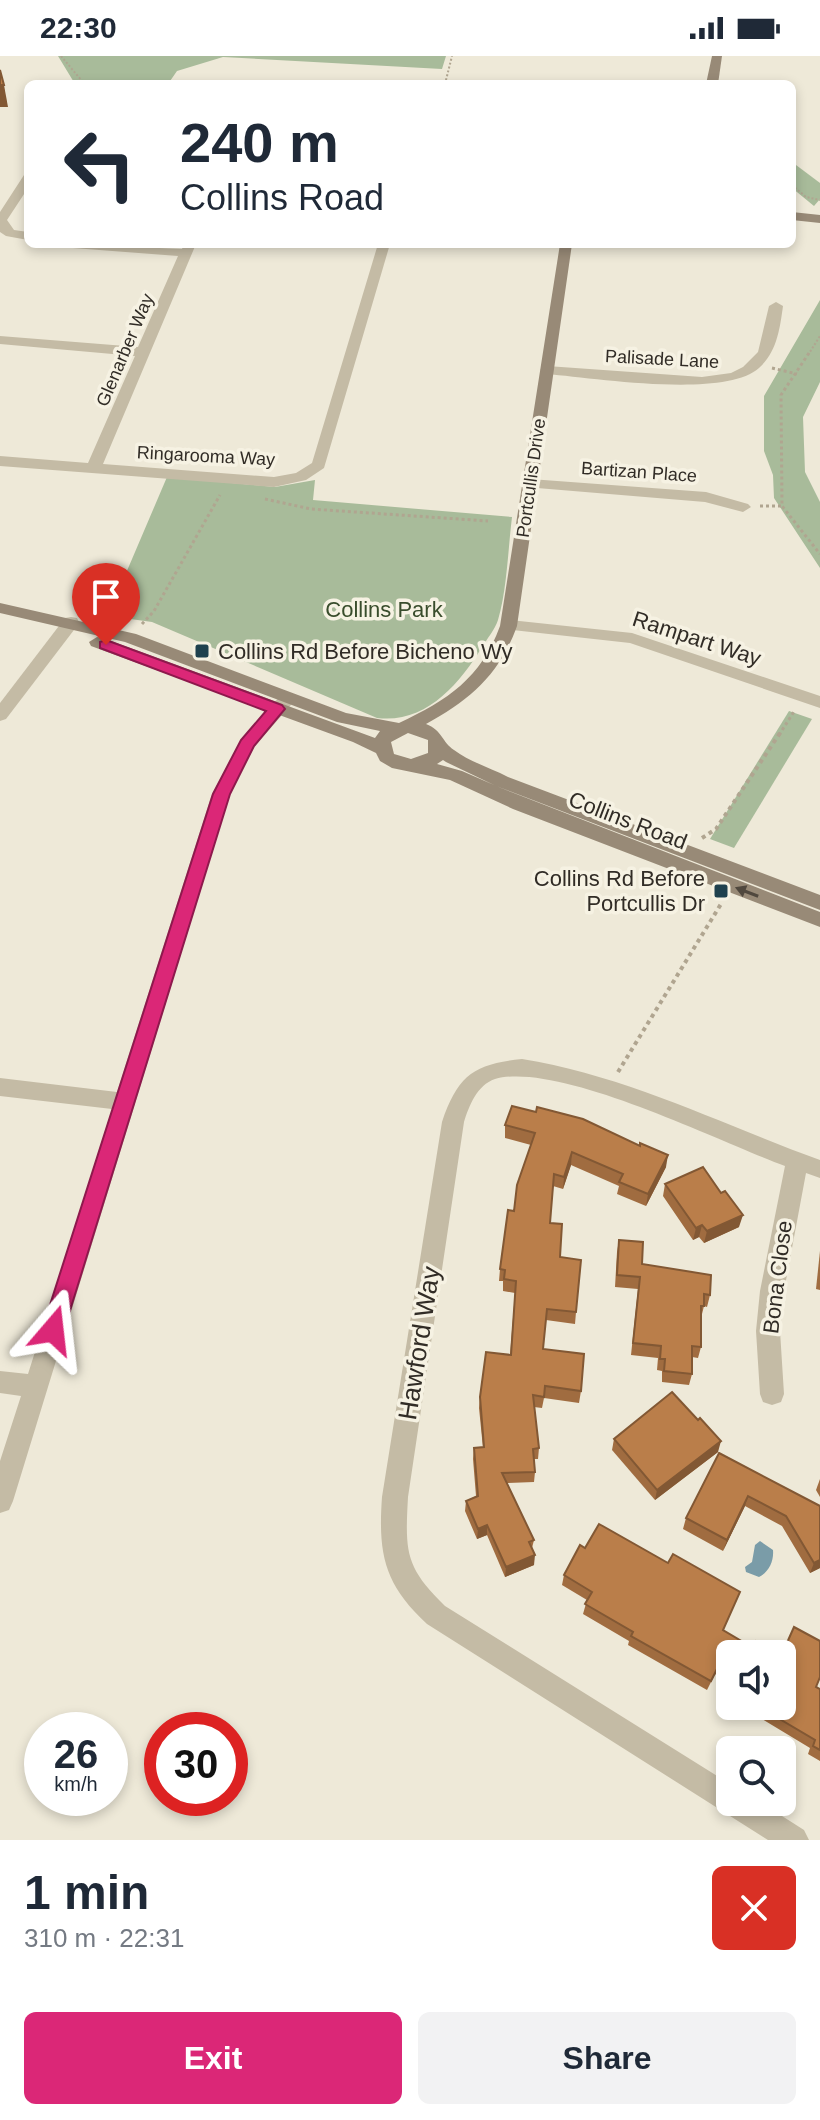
<!DOCTYPE html>
<meta charset="utf-8">
<style>
body{margin:0;font-family:Arial,sans-serif;background:#f2f2f3;color:#1f2937;height:100vh;display:flex;flex-direction:column;font-size:30px;white-space:nowrap}
*{box-sizing:border-box;margin:0}
p{font-size:26px;color:#747a83}
.icon{flex:none;width:44px;height:44px;fill:none;stroke:currentColor;stroke-width:2;stroke-linecap:round;stroke-linejoin:round}
.map{position:relative;height:1784px;overflow:hidden}
.drawer{display:flex;flex-direction:column;background:#fff;flex:1}
.drawer>*{flex:none}
.top-card{position:absolute;left:24px;top:24px;width:772px;height:168px;border-radius:12px;box-shadow:0 4px 12px #0003;background:#fff;color:#1f2937;overflow:hidden}
.fabs{position:absolute;left:716px;top:1584px;display:grid;gap:16px}
.fabs a{display:grid;place-items:center;width:80px;height:80px;border-radius:12px;background:#fff;box-shadow:0 4px 12px #0003;font-size:40px}
.speed{position:absolute;left:24px;top:1656px;display:flex;gap:16px;font-size:40px;font-weight:700;text-align:center}
.speed>*{display:grid;place-content:center;width:104px;height:104px;border-radius:50%;background:#fff;box-shadow:0 4px 12px #0003;line-height:1}
.speed small{font-size:20px;font-weight:400}
.speed .limit{border:12px solid #d22;background:#fff;color:#111}
.pin{position:absolute;display:grid;place-items:center;width:68px;height:68px;color:#fff;margin:-82px -34px;border-radius:50% 50% 50% 0;rotate:-45deg;box-shadow:0 0 8px #0007}
.pin .icon{rotate:45deg}
.me{position:absolute;width:88px;margin:-44px;rotate:17deg;stroke-linejoin:round;filter:drop-shadow(0 0 6px #0008)}
.turn{display:flex;align-items:center;gap:28px;height:168px;padding:0 24px;font-size:36px}
.turn .icon{width:104px;height:104px;stroke-width:2.5}
.turn b{display:block;font-size:56px;line-height:68px}
.round{display:grid;place-items:center;flex:none;width:84px;height:84px;border-radius:12px;background:#f2f2f3}
.overview{display:flex;align-items:center;justify-content:space-between;height:136px;padding:0 24px}
h1{font-size:48px;font-weight:700;line-height:60px}
.action{display:flex;gap:16px;margin-top:auto;padding:16px 24px}
.action a{flex:1;height:92px;border-radius:12px;background:#db2777;color:#fff;font-size:32px;font-weight:700;line-height:92px;text-align:center}
.action a+a{background:#f2f2f3;color:#1f2937}
.status{display:flex;justify-content:space-between;align-items:center;height:56px;padding:0 40px;background:#fff;direction:ltr}
.status svg{height:22px;fill:currentColor}
.map>svg:first-child{display:block}
</style>
<div class="status"><b>22:30</b><svg viewBox="0 0 49 12"><path d="M0 12V9h3v3zM5 12V6h3v6zM10 12V3h3v9zM15 12V0h3v12zM26 1h20v11H26zM47 4h2v5h-2z"/></svg></div>
<div class="map">
<svg width="820" height="1784" viewBox="0 0 820 1784">
<rect width="100%" height="100%" fill="#eee9d8"/>
<g fill="#a8bb9a">
<polygon points="58,0 446,0 442,13 223,1 177,15 168,28 75,28"/>
<polygon points="792,106 820,127 820,143 814,150 792,132"/>
<polygon points="820,244 820,326 803,361 805,416 820,446 820,512 774,442 773,419 764,395 764,340"/>
<path d="M 167,421 L 275,431 L 315,424 L 313,444 L 512,461 C 508,493 507,534 498,564 C 495,573 487,583 482,591 C 459,629 425,668 377,662 L 152,566 L 116,561 L 109,557 Z"/>
<polygon points="789,655 812,663 734,792 710,783"/>
</g>
<path fill="#7a9ca8" d="M 760,1485 L 773,1494 C 774,1505 769,1516 759,1521 L 746,1516 L 745,1511 L 752,1506 L 755,1489 Z"/>
<g fill="none" stroke-linecap="round" stroke-linejoin="round">
<g stroke="#b0a590" stroke-width="2" stroke-dasharray="2 2" stroke-linecap="butt">
<polyline points="61,0 82,25 81,28"/>
<polyline points="445,28 452,0"/>
<polyline points="792,129 806,141 820,144"/>
<polyline points="808,299 820,280"/>
</g>
<g stroke="#b0a590" stroke-width="3" stroke-dasharray="3 3" stroke-linecap="butt">
<polyline points="809,297 781,339 782,450 820,498"/>
<polyline points="772,312 797,318"/>
<polyline points="265,443 311,453 488,465"/>
<polyline points="760,450 782,450"/>
<polyline points="142,568 154,555 220,439"/>
<polyline points="779,679 795,654"/>
</g>
<g stroke="#b0a590" stroke-width="4" stroke-dasharray="4 4" stroke-linecap="butt">
<polyline points="702,782 716,773 780,677"/>
<polyline points="618,1016 721,848"/>
</g>
<g fill="#c4bba5" fill-rule="evenodd">
<polygon points="28,118 28,132 7,164 14,174 28,176 28,184 6,180 0,176 0,156 24,119"/>
<polygon points="67,188 182,193 184,188 196,188 103,408 274,421 296,417 312,407 378,188 390,188 324,412 306,424 274,431 0,410 0,400 88,407 135,300 0,288 0,280 138,291 178,200 73,192"/>
<path d="M 776,246 L 783,250 C 780,272 777,296 759,312 C 725,343 594,322 547,318 L 540,314 L 547,310 L 702,321 L 731,317 L 743,311 L 758,296 L 769,250 Z"/>
<polygon points="530,423 706,436 748,448 751,451 743,456 705,446 525,431 525,425"/>
<polygon points="71,561 77,562 79,566 77,570 6,663 0,665 0,647 65,562"/>
<polygon points="510,564 632,577 820,640 820,652 630,587 504,573 502,569 504,565"/>
<polygon points="288,636 297,642 254,691 230,738 13,1445 9,1454 0,1457 0,1405 21,1340 0,1337 0,1315 28,1318 112,1053 0,1040 0,1022 117,1036 212,738 241,684 282,638"/>
<path d="M 522,1003 C 627,1020 721,1068 820,1104 L 820,1122 L 806,1117 L 784,1235 L 780,1275 L 784,1338 L 781,1346 L 772,1349 L 763,1346 L 760,1338 L 756,1275 L 760,1235 L 785,1110 C 720,1086 559,1005 495,1023 C 477,1029 469,1050 464,1066 L 408,1441 C 405,1496 405,1511 445,1550 L 730,1728 L 730,1746 L 760,1746 L 804,1774 L 809,1784 L 768,1784 L 427,1568 C 384,1528 378,1498 382,1441 L 442,1066 C 458,1019 474,1008 522,1003 Z"/>
</g>
<g fill="#988a77" fill-rule="evenodd">
<polygon points="712,0 722,0 718,28 706,28"/>
<polygon points="792,156 820,159 820,167 792,164"/>
<path d="M 560,188 L 572,188 L 517,570 C 500,618 470,644 426,668 C 442,674 442,686 454,694 C 470,706 491,712 508,721 L 820,839 L 820,854 L 496,730 L 820,856 L 820,871 L 513,753 L 450,724 L 392,712 L 380,705 L 376,697 L 353,686 L 91,590 L 89,586 L 97,581 L 103,582 L 375,682 L 380,675 L 337,666 L 125,586 L 0,557 L 0,547 L 136,578 L 346,657 L 399,667 C 448,644 481,622 500,570 ZM 408,677 L 428,684 L 428,697 L 411,703 L 394,698 L 391,686 ZM 443,704 L 446,706 L 494,729 L 462,715 L 437,708 Z"/>
</g>
</g>
<g fill="#a06c40">
<polygon points="505,1069 666,1111 646,1150 617,1138 619,1130 571,1109 563,1133 553,1130 550,1167 576,1256 575,1268 546,1264 543,1293 581,1335 579,1347 544,1342 542,1352 534,1351 539,1392 538,1403 534,1403 535,1416 534,1426 507,1427 534,1484 532,1492 534,1509 505,1521 487,1479 477,1483 465,1455 466,1445 476,1440 473,1403 474,1392 483,1392 479,1352 480,1341 510,1299 515,1237 503,1235 503,1225 499,1225 500,1213 531,1089 505,1082"/>
<polygon points="665,1128 739,1171 704,1187 699,1181 693,1184 663,1140"/>
<polygon points="619,1184 642,1208 710,1239 707,1251 704,1250 701,1262 701,1291 698,1302 692,1301 692,1318 689,1329 662,1326 662,1315 657,1314 658,1302 631,1299 638,1233 615,1231 617,1196"/>
<polygon points="820,1195 820,1234 816,1233"/>
<polygon points="614,1383 718,1396 655,1444 612,1394"/>
<polygon points="719,1397 820,1450 820,1512 810,1517 782,1470 745,1450 723,1495 683,1473 686,1462"/>
<polygon points="820,1423 820,1441 816,1434"/>
<polygon points="585,1492 668,1507 740,1536 723,1574 750,1590 778,1598 730,1598 730,1627 715,1618 707,1634 628,1589 629,1585 583,1558 587,1544 562,1529 564,1519"/>
<polygon points="816,1631 820,1633 820,1705 808,1698 810,1692 757,1660 762,1650"/>
</g>
<g fill="#825834">
<polygon points="0,29 4,29 8,51 0,51"/>
<polygon points="572,1096 571,1109 563,1133 564,1121"/>
<polygon points="668,1099 666,1111 646,1150 648,1138"/>
<polygon points="743,1159 739,1171 704,1187 707,1175"/>
<polygon points="702,1169 699,1181 693,1184 696,1172"/>
<polygon points="721,1385 718,1396 655,1444 657,1434"/>
<polygon points="748,1440 745,1450 723,1495 727,1484"/>
<polygon points="487,1469 487,1479 477,1483 478,1473"/>
<polygon points="535,1499 534,1509 505,1521 506,1511"/>
<polygon points="820,1504 820,1512 810,1517 814,1507"/>
</g>
<g fill="#ba7e4a" stroke="#825834" stroke-width="2">
<polygon points="0,14 4,29 0,29"/>
<polygon points="512,1050 536,1056 537,1051 583,1063 640,1090 640,1087 668,1099 648,1138 619,1126 623,1118 572,1096 564,1121 554,1118 550,1167 562,1168 560,1201 581,1204 576,1256 547,1253 543,1293 584,1298 581,1335 545,1330 544,1341 533,1339 539,1392 533,1393 535,1416 502,1417 534,1484 529,1486 535,1499 506,1511 487,1469 478,1473 466,1445 478,1440 474,1392 484,1391 480,1341 486,1296 511,1299 516,1225 504,1223 505,1214 500,1213 508,1154 514,1155 517,1129 535,1077 505,1069"/>
<polygon points="703,1111 721,1137 725,1135 743,1159 707,1175 702,1169 696,1172 665,1128"/>
<polygon points="619,1184 643,1186 642,1208 711,1219 710,1239 704,1238 704,1250 701,1250 701,1291 692,1290 692,1318 664,1315 665,1303 660,1303 661,1290 633,1287 640,1221 617,1219"/>
<polygon points="672,1336 698,1364 700,1362 721,1385 657,1434 614,1383"/>
<polygon points="719,1397 820,1450 820,1504 814,1507 786,1460 748,1440 727,1484 686,1462"/>
<polygon points="599,1468 668,1507 673,1498 740,1536 723,1574 750,1590 756,1585 778,1598 730,1598 730,1616 719,1609 711,1625 631,1580 633,1576 585,1548 592,1536 564,1519 580,1489 585,1492"/>
<polygon points="794,1571 820,1585 820,1621 816,1631 820,1633 820,1694 813,1690 815,1684 761,1652 762,1650 782,1650 782,1598"/>
</g>
<defs><path id="oneway-solid" d="M-6-.8H1V-3.2L6.5 0L1 3.2V.8H-6Z" transform="scale(2)"/></defs>
<use fill="#50483e" href="#oneway-solid" transform="translate(747 836) rotate(-159)"/>
<polygon fill="#db2777" stroke="#8e194d" stroke-width="2" points="106,584 282,649 285,653 254,690 230,738 64,1274 61,1281 53,1283 46,1281 42,1274 213,738 241,684 266,655 100,592 100,586"/>
<g fill="#1f414e" stroke="#f6f2e3" stroke-width="3">
<rect x="194" y="587" width="16" height="16" rx="4"/>
<rect x="713" y="827" width="16" height="16" rx="4"/>
</g>
<g text-anchor="middle" stroke-width="7" stroke-linejoin="round" paint-order="stroke">
<g font-size="18" fill="#312c26" stroke="#f6f2e3">
<text transform="translate(125 294) rotate(-67)" y="6">Glenarber Way</text>
<text transform="translate(662 303) rotate(3)" y="6">Palisade Lane</text>
<text transform="translate(206 400) rotate(3)" y="6">Ringarooma Way</text>
<text transform="translate(639 416) rotate(4)" y="6">Bartizan Place</text>
<text transform="translate(531 422) rotate(-82)" y="6">Portcullis Drive</text>
</g>
<g font-size="22" fill="#394d2c" stroke="#f6f2e3">
<text x="384" y="561">Collins Park</text>
</g>
<g font-size="22" fill="#312c26" stroke="#f6f2e3">
<text transform="translate(697 582) rotate(18)" y="8">Rampart Way</text>
<text transform="translate(628 764) rotate(21)" y="8">Collins Road</text>
<text transform="translate(777 1221) rotate(-83)" y="8">Bona Close</text>
</g>
<g font-size="22" fill="#312c26" stroke="#f6f2e3" text-anchor="start">
<text x="218" y="603">Collins Rd Before Bicheno Wy</text>
<text x="705" y="830" text-anchor="end">Collins Rd Before<tspan x="705" dy="25">Portcullis Dr</tspan></text>
</g>
<g font-size="26" fill="#312c26" stroke="#f6f2e3">
<text transform="translate(419 1287) rotate(-81)" y="9">Hawford Way</text>
</g>
</g>
</svg>
<div class="fabs">
<a><svg class="icon" aria-label="sound" viewBox="0 0 24 24"><path d="M4 9h4l5-4v14l-5-4H4zM17 9q2 3 0 6"/></svg></a>
<a><svg class="icon" aria-label="search" viewBox="0 0 24 24"><circle cx="10" cy="10" r="6"/><path d="M15 15l6 6"/></svg></a>
</div>
<div class="speed"><div>26<small>km/h</small></div><div class="limit">30</div></div>
<div class="pin" style="left:106px;top:589px;background:#d93025"><svg class="icon" aria-label="arrive" viewBox="0 0 24 24"><path d="M6 21V4h12l-3 4 3 4H6"/></svg></div>
<svg class="me" style="left:53px;top:1274px" viewBox="-20 -20 40 40"><path d="M0-17L14 15 0 8-14 15z" fill="#db2777" stroke="#fff" stroke-width="4"/></svg>
<div class="top-card">
<div class="turn"><svg class="icon" aria-label="left" viewBox="0 0 24 24"><path d="M17 20v-9H6M10 6l-5 5 5 5"/></svg><div><b>240 m</b>Collins Road</div></div>
</div>
</div>
<section class="drawer">
<div class="overview"><div><h1>1 min</h1><p>310 m · 22:31</p></div><a class="round" style="background:#d93025;color:#fff"><svg class="icon" aria-label="close" viewBox="0 0 24 24"><path d="M6 6l12 12M18 6L6 18"/></svg></a></div>
<div class="action"><a>Exit</a><a>Share</a></div>
</section>
